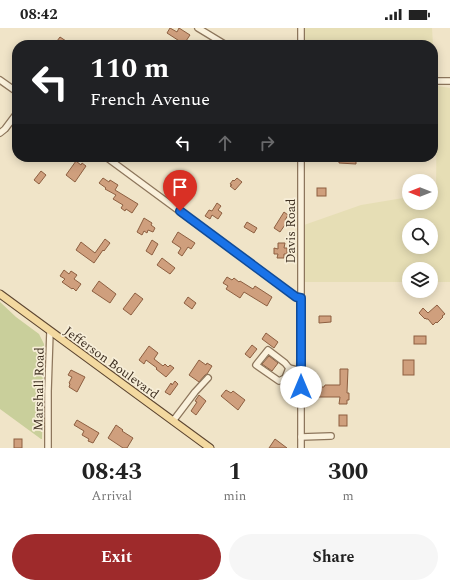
<!DOCTYPE html>
<style>
body{margin:0;font-family:Spectral,serif;background:#f6f6f6;color:#222;height:100vh;display:flex;flex-direction:column;font-size:15px;white-space:nowrap}
*{box-sizing:border-box;margin:0}
p{font-size:13px;color:#767676}
.icon{flex:none;width:22px;height:22px;fill:none;stroke:currentColor;stroke-width:2;stroke-linecap:round;stroke-linejoin:round}
.map{position:relative;height:420px;overflow:hidden}
.drawer{display:flex;flex-direction:column;background:#fff;flex:1}
.drawer>*{flex:none}
.top-card{position:absolute;left:12px;top:12px;width:426px;height:122px;border-radius:16px;box-shadow:0 2px 10px #0003;background:#202124;color:#fff;overflow:hidden}
.needle{width:26px;rotate:270deg}
.fabs{position:absolute;left:402px;top:146px;display:grid;gap:8px}
.fabs a{display:grid;place-items:center;width:36px;height:36px;border-radius:50%;background:#fff;box-shadow:0 2px 10px #0003;font-size:20px}
.pin{position:absolute;display:grid;place-items:center;width:34px;height:34px;color:#fff;margin:-41px -17px;border-radius:50% 50% 50% 0;rotate:-45deg;box-shadow:0 0 4px #0007}
.pin .icon{rotate:45deg}
.me{position:absolute;width:44px;margin:-22px;rotate:0deg;stroke-linejoin:round;filter:drop-shadow(0 0 3px #0008)}
.turn{display:flex;align-items:center;gap:14px;height:84px;padding:0 12px;font-size:18px}
.turn .icon{width:52px;height:52px;stroke-width:2.5}
.turn b{display:block;font-size:28px;line-height:34px}
.lanes{display:flex;align-items:center;height:38px;padding:0 12px;background:#0003;justify-content:center;gap:20px;direction:ltr}
.lanes .off{opacity:.35}
.eta{display:flex;justify-content:space-evenly;align-items:center;height:68px;text-align:center}
.eta b{font-size:24px;font-weight:700;line-height:28px}
.action{display:flex;gap:8px;margin-top:auto;padding:8px 12px}
.action a{flex:1;height:46px;border-radius:24px;background:#9e2a2b;color:#fff;font-size:16px;font-weight:700;line-height:46px;text-align:center}
.action a+a{background:#f6f6f6;color:#222}
.status{display:flex;justify-content:space-between;align-items:center;height:28px;padding:0 20px;background:#fff;direction:ltr}
.status svg{height:11px;fill:currentColor}
.map>svg:first-child{display:block}
</style>
<div class="status"><b>08:42</b><svg viewBox="0 0 49 12"><path d="M0 12V9h3v3zM5 12V6h3v6zM10 12V3h3v9zM15 12V0h3v12zM26 1h20v11H26zM47 4h2v5h-2z"/></svg></div>
<div class="map">
<svg width="450" height="420" viewBox="0 0 450 420">
<rect width="100%" height="100%" fill="#f0e4c8"/>
<g fill="#e6deb5" fill-rule="evenodd">
<polygon points="304,0 432,0 433,17 304,17"/>
<path d="M 437,58 L 450,60 L 450,254 L 431,254 L 431,241 L 409,241 L 409,254 L 304,254 L 304,197 L 361,177 L 409,169 L 409,175 L 431,175 L 431,166 L 436,165 ZM 409,197 L 431,197 L 431,219 L 409,219 Z"/>
</g>
<polygon fill="#c9cf9b" points="0,274 16,289 39,306 44,316 42,411 41,411 0,381"/>
<g fill="#cf9f7d" stroke="#8d5f41">
<polygon points="170,0 177,4 179,0 190,7 184,16 167,5"/>
<polygon points="60,9 72,17 54,17"/>
<polygon points="339,129 356,129 356,136 339,135"/>
<polygon points="76,133 81,137 82,135 86,138 75,154 66,147"/>
<polygon points="41,143 46,147 39,156 34,152"/>
<polygon points="103,150 109,154 110,152 118,157 115,162 138,176 132,185 126,181 125,183 121,180 123,177 113,171 116,167 105,161 106,160 99,155"/>
<polygon points="237,150 242,154 235,162 230,158 232,157 230,156 233,152 234,153"/>
<rect x="317" y="160" width="9" height="8"/>
<polygon points="217,175 221,178 218,182 222,185 218,191 212,187 210,191 205,188 209,182 212,183"/>
<polygon points="284,184 288,187 285,192 287,194 280,204 274,200"/>
<polygon points="144,190 152,195 151,197 155,200 153,204 148,202 147,205 144,203 142,207 137,204"/>
<polygon points="247,194 257,200 254,205 244,199"/>
<polygon points="178,204 195,215 191,221 188,219 182,228 178,225 181,220 172,214"/>
<polygon points="105,211 110,215 104,223 103,222 94,235 76,222 81,214 95,225"/>
<polygon points="152,212 158,216 152,227 146,223"/>
<polygon points="278,215 285,215 284,220 287,220 287,226 284,226 284,230 277,230 278,226 274,226 274,220 278,221"/>
<polygon points="162,230 175,240 170,246 157,237"/>
<polygon points="64,242 69,246 71,243 77,247 74,251 81,256 76,263 73,260 72,261 62,254 65,251 60,248"/>
<polygon points="227,249 232,252 234,250 239,254 240,253 253,261 255,258 272,269 267,278 244,264 240,270 226,261 228,258 223,255"/>
<polygon points="99,253 116,266 110,275 92,263"/>
<polygon points="135,265 143,271 131,287 123,281"/>
<polygon points="188,269 196,275 192,281 184,275"/>
<polygon points="437,277 445,286 442,288 443,289 437,295 436,294 433,297 428,291 426,291 425,290 425,291 419,285 423,280 428,285"/>
<polygon points="319,288 331,288 331,294 319,295"/>
<polygon points="266,305 278,314 274,320 262,311"/>
<rect x="414" y="308" width="12" height="8"/>
<polygon points="252,317 257,321 250,330 245,326"/>
<polygon points="149,318 158,325 154,331 163,338 165,336 168,339 170,337 174,340 166,349 156,341 157,340 146,332 144,336 139,332"/>
<polygon points="269,328 278,335 272,343 262,336"/>
<polygon points="199,332 206,337 207,335 212,338 207,346 205,347 199,354 189,347"/>
<rect x="403" y="332" width="11" height="15"/>
<polygon points="340,341 348,341 347,365 349,365 349,372 347,372 347,376 339,376 340,369 316,369 316,359 324,359 325,357 340,357"/>
<polygon points="71,342 85,349 77,364 69,359 70,356 69,355 72,349 68,347"/>
<polygon points="175,353 178,356 170,367 165,364 171,355 172,357"/>
<polygon points="226,362 231,365 233,363 245,372 238,382 221,368"/>
<polygon points="199,367 206,373 196,387 191,383 197,374 195,373"/>
<rect x="339" y="387" width="8" height="11"/>
<polygon points="77,392 99,405 93,415 88,413 89,411 82,407 84,403 74,397"/>
<polygon points="116,397 123,402 122,403 133,410 127,420 123,420 108,410"/>
<rect x="14" y="411" width="8" height="9"/>
<polygon points="275,411 287,420 269,420"/>
</g>
<g fill="none" stroke-linecap="round" stroke-linejoin="round">
<g stroke="#8d765c" stroke-width="8">
<g id="minor">
<polyline points="198,0 226,17"/>
<polyline points="301,17 301,0"/>
<polyline points="0,52 17,64"/>
<polyline points="433,53 450,53"/>
<polyline points="0,105 5,101 17,85"/>
<polyline points="106,129 296,269 301,270"/>
<polyline points="301,129 301,420"/>
<polyline points="301,343 289,340 285,350 293,356 301,359"/>
<polyline points="285,350 279,353 256,337 268,322 285,335 289,340"/>
<polyline points="173,393 195,364 208,350"/>
<polyline points="301,409 331,408"/>
<polyline points="48,420 48,363 50,303"/>
</g>
</g>
<g stroke="#5b4430" stroke-width="9">
<polyline id="major" points="0,266 210,420"/>
</g>
<use href="#minor" stroke="#faf1dc" stroke-width="5.5"/>
<use href="#major" stroke="#f3d9a0" stroke-width="7"/>
</g>
<g fill="none" stroke-linecap="round" stroke-linejoin="round">
<g stroke="#114b97" stroke-width="10">
<polyline id="route" points="180,183 296,269 301,270 301,359"/>
</g>
<use href="#route" stroke="#1a73e8" stroke-width="7"/>
</g>
<g text-anchor="middle" stroke-width="3.5" stroke-linejoin="round" paint-order="stroke">
<g font-size="13" fill="#3d2e20" stroke="#f7eed8">
<text transform="translate(290 203) rotate(-90)" y="5">Davis Road</text>
<text transform="translate(112 334) rotate(36)" y="5">Jefferson Boulevard</text>
<text transform="translate(38 361) rotate(-89)" y="5">Marshall Road</text>
</g>
</g>
</svg>
<div class="fabs">
<a><svg class="needle" viewBox="-14 -14 28 28"><path d="M0-13l5 13h-10z" fill="#e53935"/><path d="M0 13l5-13h-10z" fill="#767676"/></svg></a>
<a><svg class="icon" aria-label="search" viewBox="0 0 24 24"><circle cx="10" cy="10" r="6"/><path d="M15 15l6 6"/></svg></a>
<a><svg class="icon" aria-label="layers" viewBox="0 0 24 24"><path d="M12 4l9 5-9 5-9-5zM3 14l9 5 9-5"/></svg></a>
</div>
<div class="pin" style="left:180px;top:183px;background:#d93025"><svg class="icon" aria-label="arrive" viewBox="0 0 24 24"><path d="M6 21V4h12l-3 4 3 4H6"/></svg></div>
<svg class="me" style="left:301px;top:359px" viewBox="-20 -20 40 40"><circle r="19" fill="#fff"/><path d="M0-13L10 11 0 6-10 11z" fill="#1a73e8"/></svg>
<div class="top-card">
<div class="turn"><svg class="icon" aria-label="left" viewBox="0 0 24 24"><path d="M17 20v-9H6M10 6l-5 5 5 5"/></svg><div><b>110 m</b>French Avenue</div></div>
<div class="lanes"><svg class="icon" aria-label="left" viewBox="0 0 24 24"><path d="M17 20v-9H6M10 6l-5 5 5 5"/></svg><svg class="icon off" aria-label="ahead" viewBox="0 0 24 24"><path d="M12 20V5M6 11l6-6 6 6"/></svg><svg class="icon off" aria-label="right" viewBox="0 0 24 24"><path d="M7 20v-9h11M14 6l5 5-5 5"/></svg></div>
</div>
</div>
<section class="drawer">
<div class="eta">
<div><b>08:43</b><p>Arrival</p></div>
<div><b>1</b><p>min</p></div>
<div><b>300</b><p>m</p></div>
</div>
<div class="action"><a>Exit</a><a>Share</a></div>
</section>
